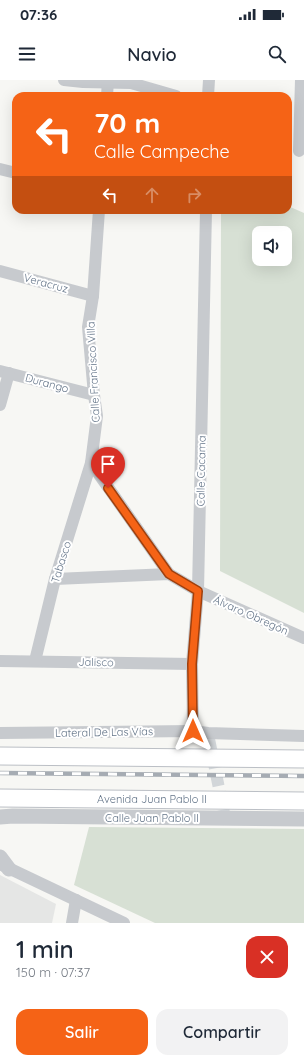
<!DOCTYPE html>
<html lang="es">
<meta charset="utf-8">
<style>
body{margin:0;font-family:Quicksand,sans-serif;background:#f2f2f3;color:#1f2937;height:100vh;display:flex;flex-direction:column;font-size:15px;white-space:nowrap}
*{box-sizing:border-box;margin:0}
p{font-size:13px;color:#747a83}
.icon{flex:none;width:22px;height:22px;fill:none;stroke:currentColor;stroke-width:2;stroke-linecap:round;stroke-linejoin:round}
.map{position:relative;height:843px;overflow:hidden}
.drawer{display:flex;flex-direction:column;background:#fff;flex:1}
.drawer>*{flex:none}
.guide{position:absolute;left:12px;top:12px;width:280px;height:122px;border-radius:12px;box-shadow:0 4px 16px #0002;background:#f56316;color:#fff;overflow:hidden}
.fabs{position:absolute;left:252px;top:146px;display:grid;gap:8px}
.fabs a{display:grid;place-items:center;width:40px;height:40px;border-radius:8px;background:#fff;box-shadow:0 4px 16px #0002;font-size:20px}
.pin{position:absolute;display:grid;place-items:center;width:34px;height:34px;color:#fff;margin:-41px -17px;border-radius:50% 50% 50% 0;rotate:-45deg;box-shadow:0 0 4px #0007}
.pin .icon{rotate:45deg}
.me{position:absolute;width:44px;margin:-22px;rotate:0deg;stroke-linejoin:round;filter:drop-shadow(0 0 3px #0008)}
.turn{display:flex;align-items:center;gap:14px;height:84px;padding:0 16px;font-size:18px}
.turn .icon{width:52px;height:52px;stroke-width:2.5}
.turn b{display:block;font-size:28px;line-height:34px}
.lanes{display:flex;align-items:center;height:38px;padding:0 16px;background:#0003;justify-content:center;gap:20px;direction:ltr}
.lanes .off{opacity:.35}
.round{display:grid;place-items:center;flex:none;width:42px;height:42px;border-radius:12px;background:#f2f2f3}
.headline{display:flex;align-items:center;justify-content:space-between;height:68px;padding:0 16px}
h1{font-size:24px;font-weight:600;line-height:30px}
.primary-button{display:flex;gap:8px;margin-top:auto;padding:8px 16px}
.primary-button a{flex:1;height:46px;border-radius:12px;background:#f56316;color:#fff;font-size:16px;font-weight:600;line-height:46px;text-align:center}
.primary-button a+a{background:#f2f2f3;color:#1f2937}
.status{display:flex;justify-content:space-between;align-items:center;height:28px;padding:0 20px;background:#fff;direction:ltr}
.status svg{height:11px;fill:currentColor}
header{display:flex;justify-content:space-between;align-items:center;height:52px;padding:0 16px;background:#fff;font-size:18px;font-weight:600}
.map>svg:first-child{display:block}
</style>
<div class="status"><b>07:36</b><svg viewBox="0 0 49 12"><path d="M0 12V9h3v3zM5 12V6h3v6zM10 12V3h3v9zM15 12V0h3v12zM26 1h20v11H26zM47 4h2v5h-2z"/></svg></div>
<header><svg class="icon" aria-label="menu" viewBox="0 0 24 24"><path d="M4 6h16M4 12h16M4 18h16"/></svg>Navio<svg class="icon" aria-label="search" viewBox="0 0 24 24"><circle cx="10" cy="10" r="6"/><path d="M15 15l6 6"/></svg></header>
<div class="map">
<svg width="304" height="843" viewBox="0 0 304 843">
<rect width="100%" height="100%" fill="#f7f7f4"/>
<polygon fill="#e5e6e5" points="0,795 56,824 52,843 0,843"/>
<g fill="#d7e0d4" fill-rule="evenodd">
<path d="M 288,126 L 304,133 L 304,533 L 220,491 L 221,130 L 288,130 ZM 259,153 L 285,153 L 285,179 L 259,179 Z"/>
<polygon points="89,747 304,749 304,843 155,843 74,805"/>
</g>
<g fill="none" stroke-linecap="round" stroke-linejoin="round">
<polyline stroke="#d2d6d9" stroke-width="12" stroke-dasharray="12 6" stroke-linecap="butt" points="209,659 224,733"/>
<g stroke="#bbbfc5" stroke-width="19">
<g id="secondary">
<polyline points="0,676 304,679"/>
<polyline points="0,718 304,721"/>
</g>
</g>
<g stroke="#c7cace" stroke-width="12">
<polyline points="64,0 83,2 131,3 176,16"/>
<polyline points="107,16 108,0"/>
<polyline points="208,16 209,0"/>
<polyline points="299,71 301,0"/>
<polyline points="0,89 16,93"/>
<polyline points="0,191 93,216"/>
<polyline points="0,291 94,315"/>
<polyline points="0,325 9,293"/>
<polyline points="91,383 169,494"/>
<polyline points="55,499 169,494 198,511 304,558"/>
<polyline points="0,581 192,584"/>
<polyline points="35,581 55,499 91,383 97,336 94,315 88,247 93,216 99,130"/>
<polyline points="193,651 192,584 198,511 206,130"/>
<polyline points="0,653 193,651 208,653 304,656"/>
<polyline points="2,785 124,843"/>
<polyline points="72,843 76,820"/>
</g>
<g stroke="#c7cace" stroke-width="15">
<polyline points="0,737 13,736 304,739"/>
<polyline points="0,777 9,789"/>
</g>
<use href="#secondary" stroke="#fff" stroke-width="17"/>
<g stroke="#a6acb3" stroke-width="4.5">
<polyline id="rail" points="0,693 304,696"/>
</g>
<use href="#rail" stroke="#fff" stroke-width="3" stroke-dasharray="9" stroke-linecap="butt"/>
</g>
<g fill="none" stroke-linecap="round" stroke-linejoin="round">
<g stroke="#9f400e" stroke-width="10">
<polyline id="route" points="108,408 169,494 198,511 192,584 193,651"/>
</g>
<use href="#route" stroke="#f56316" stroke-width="7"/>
</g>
<g text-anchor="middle" stroke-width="4" stroke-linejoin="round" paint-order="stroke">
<g font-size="11" fill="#637488" stroke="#fff">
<text transform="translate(46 203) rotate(15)" y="4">Veracruz</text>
<text transform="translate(93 292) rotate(-93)" y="4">Calle Francisco Villa</text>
<text transform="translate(47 303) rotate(15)" y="4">Durango</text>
<text transform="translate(201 391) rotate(-89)" y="4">Calle Cacama</text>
<text transform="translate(61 482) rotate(-73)" y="4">Tabasco</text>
<text transform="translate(251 535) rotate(24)" y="4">Álvaro Obregón</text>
<text transform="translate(96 582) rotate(1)" y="4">Jalisco</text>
<text transform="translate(104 652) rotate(-1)" y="4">Lateral De Las Vías</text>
<text x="152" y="723">Avenida Juan Pablo II</text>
<text x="152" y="742">Calle Juan Pablo II</text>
</g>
</g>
</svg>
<div class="fabs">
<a><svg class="icon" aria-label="sound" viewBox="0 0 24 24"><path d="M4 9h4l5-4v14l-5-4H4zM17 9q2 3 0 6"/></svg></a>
</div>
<div class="pin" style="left:108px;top:408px;background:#d93025"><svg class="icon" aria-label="arrive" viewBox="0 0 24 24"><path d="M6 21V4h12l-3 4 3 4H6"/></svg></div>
<svg class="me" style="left:193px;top:651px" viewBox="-20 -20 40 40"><path d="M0-17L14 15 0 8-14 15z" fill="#f56316" stroke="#fff" stroke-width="4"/></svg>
<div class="guide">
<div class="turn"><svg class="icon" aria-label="left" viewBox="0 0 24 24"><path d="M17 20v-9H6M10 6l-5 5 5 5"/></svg><div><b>70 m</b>Calle Campeche</div></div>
<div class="lanes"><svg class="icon" aria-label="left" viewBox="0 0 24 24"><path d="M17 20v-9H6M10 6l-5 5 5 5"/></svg><svg class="icon off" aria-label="ahead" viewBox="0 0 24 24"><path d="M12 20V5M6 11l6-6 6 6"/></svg><svg class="icon off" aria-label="right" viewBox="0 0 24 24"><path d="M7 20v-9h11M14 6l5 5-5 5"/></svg></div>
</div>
</div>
<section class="drawer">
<div class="headline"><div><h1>1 min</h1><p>150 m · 07:37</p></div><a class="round" style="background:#d93025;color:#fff"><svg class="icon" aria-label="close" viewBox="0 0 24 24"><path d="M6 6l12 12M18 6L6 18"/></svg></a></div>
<div class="primary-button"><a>Salir</a><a>Compartir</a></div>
</section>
